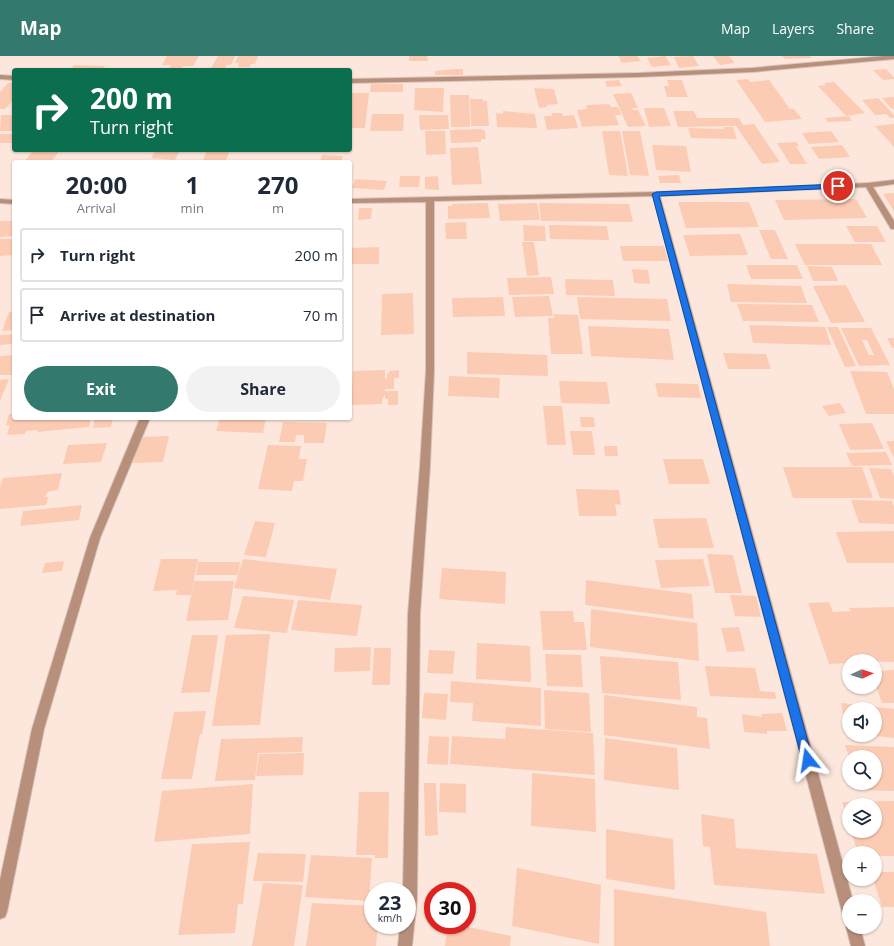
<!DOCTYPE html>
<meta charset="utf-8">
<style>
body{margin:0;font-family:"Open Sans",sans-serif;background:#f2f2f3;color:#1f2937;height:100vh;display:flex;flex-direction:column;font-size:15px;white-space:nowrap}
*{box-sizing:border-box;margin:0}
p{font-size:13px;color:#747a83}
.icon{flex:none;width:22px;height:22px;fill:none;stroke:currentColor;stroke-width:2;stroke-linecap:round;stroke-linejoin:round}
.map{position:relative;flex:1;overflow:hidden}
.details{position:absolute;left:12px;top:104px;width:340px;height:260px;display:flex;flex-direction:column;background:#fff;border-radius:4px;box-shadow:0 1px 3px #0004}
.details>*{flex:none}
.hud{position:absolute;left:12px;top:12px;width:340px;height:84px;border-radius:4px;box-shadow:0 1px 3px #0004;background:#0b6e4f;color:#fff;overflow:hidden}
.needle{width:26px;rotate:87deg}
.tools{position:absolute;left:842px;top:598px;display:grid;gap:8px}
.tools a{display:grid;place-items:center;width:40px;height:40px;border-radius:50%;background:#fff;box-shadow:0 1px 3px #0004;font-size:20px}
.speed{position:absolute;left:364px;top:826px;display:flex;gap:8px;font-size:20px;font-weight:700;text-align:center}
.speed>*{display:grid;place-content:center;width:52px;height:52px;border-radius:50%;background:#fff;box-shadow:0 1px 3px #0004;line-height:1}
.speed small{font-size:10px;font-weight:400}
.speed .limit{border:6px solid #d22;background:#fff;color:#111}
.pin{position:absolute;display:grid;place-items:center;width:34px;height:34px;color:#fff;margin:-17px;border:2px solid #fff;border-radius:50%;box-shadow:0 1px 4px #0007}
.me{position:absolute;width:44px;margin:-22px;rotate:345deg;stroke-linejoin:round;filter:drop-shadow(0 0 3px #0008)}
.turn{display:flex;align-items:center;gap:14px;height:84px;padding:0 12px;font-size:18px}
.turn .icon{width:52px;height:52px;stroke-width:2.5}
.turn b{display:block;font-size:28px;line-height:34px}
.eta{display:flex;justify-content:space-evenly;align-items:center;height:68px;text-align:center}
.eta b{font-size:24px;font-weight:700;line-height:28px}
.cta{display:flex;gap:8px;margin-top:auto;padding:8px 12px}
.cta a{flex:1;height:46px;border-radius:24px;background:#34796e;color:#fff;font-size:16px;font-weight:700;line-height:46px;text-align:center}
.cta a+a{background:#f2f2f3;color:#1f2937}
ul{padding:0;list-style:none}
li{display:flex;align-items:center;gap:12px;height:54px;margin:0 8px 6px;padding:0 4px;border:2px solid #e0e1e3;border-radius:4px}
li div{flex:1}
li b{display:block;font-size:15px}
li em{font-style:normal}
header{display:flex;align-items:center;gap:24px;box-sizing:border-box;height:56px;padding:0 20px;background:#34796e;color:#fff}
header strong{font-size:19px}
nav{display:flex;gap:22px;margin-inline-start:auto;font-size:14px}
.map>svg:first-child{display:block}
</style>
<header>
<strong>Map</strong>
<nav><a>Map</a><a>Layers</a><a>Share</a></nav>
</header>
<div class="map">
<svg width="894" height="890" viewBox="0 0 894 890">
<rect width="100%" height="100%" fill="#fde7dc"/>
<g fill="#fccbb3" fill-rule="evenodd">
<polygon points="167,0 199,0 193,10 183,10 182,12 169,12 171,9 162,9"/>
<polygon points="218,0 235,0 231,9 227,9 224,14 210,14"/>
<polygon points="238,0 258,0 255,8 251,8 250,11 238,11 239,7 235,7"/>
<polygon points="409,0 427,0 428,5 409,5"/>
<polygon points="618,0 637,0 641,5 622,7"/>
<polygon points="665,0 671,9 652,11 647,2"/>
<polygon points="693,0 699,10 679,12 674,1"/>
<polygon points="713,0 729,0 735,7 720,9"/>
<polygon points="782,0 810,0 812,2 785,3"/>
<polygon points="74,9 105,10 103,14 71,14"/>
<polygon points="455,13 463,13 463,19 435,19 435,15"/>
<polygon points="886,13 894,21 894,23 883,24 873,14"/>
<polygon points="748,23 750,26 769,24 790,53 794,53 802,63 765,66 736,24"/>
<polygon points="619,24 622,30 607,31 605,25"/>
<polygon points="667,24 682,24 688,41 667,41 664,30 669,30"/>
<polygon points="834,26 865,57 846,60 818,30 826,29 824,27"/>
<polygon points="8,27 14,27 14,43 5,53 0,53 0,36"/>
<polygon points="371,28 403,28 403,36 370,36"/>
<polygon points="415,32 444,32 443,56 414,54"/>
<polygon points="534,32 554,33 558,48 547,49 547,51 539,52"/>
<polygon points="352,37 369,37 365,72 350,72"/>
<polygon points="631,37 638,52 632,52 633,54 638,54 646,70 628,71 613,38"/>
<polygon points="450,39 469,39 470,71 451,71"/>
<polygon points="894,41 894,53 892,53 882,42"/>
<polygon points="878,42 894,59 894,62 890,62 886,58 875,59 862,44"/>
<polygon points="470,43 483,43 483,45 487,45 489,70 471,70"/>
<polygon points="609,48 611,51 618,51 621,59 615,59 619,69 582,71 577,54 587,53 586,49"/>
<polygon points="644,52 664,52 671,70 649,71"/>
<polygon points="503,55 535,58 537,72 497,71 496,57 503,58"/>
<polygon points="673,55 694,55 697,62 739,62 743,69 754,68 780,106 762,108 736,70 678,71"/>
<polygon points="552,57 562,57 563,60 574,59 578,72 547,74 544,60 552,60"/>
<polygon points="372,58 404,58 403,75 370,75"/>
<polygon points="1,59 14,59 14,75 0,75"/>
<polygon points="419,59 448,59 449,73 420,74"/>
<polygon points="849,60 852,65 828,66 825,62"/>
<polygon points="894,68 894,91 875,70"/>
<polygon points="723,71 733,71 737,83 691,82 688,72 724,73"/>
<polygon points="481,73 485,75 486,83 481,83 481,86 451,87 450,74"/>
<polygon points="425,75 445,75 446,98 426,99"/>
<polygon points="602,75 620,75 628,120 609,119"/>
<polygon points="622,75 640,75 649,120 630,119"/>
<polygon points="831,75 839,86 809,88 802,77"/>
<rect x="0" y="78" width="14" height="9"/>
<polygon points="796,86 799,90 796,90 807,108 790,108 777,87"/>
<polygon points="652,89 686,90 691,116 656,114"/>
<polygon points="842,89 850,101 819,103 811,91"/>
<polygon points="478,91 482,128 452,129 450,92"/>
<polygon points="36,94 43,94 59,95 51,106 24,106 32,96"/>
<polygon points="156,94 180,94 175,104 151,102"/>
<polygon points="207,94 230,94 226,104 203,104"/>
<polygon points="322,99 343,100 341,106 320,106"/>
<polygon points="679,119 681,127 660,127 658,120"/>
<polygon points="400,120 420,120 419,131 399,131"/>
<polygon points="438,120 439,134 425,133 425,121"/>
<polygon points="355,123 387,125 384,134 352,132"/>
<polygon points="894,137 894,155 883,138"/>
<polygon points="856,143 867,162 784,164 775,144"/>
<polygon points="678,146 749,146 759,171 686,172"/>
<polygon points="488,147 490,162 448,163 448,150 452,150 452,148"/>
<polygon points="537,147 540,164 500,165 498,148"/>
<polygon points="539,147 629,148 633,166 541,165"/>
<polygon points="359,152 372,152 371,163 358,164"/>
<polygon points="0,165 14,165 14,180 0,181"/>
<polygon points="466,166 467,183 446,183 445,167"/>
<polygon points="523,169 545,170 546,185 524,185"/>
<polygon points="549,169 607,170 609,184 550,183"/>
<polygon points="846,170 877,170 886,186 855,186"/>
<polygon points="759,174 775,174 788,203 771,203"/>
<polygon points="740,178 748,199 690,200 683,179"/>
<polygon points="0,183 14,183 14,199 0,200"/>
<polygon points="522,186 534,186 539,219 527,220"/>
<polygon points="795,188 871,188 882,209 805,209"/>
<polygon points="620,190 664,190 668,205 623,205"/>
<polygon points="379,191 379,208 350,208 350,192"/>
<polygon points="746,209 797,209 803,223 751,223"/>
<polygon points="807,210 832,211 838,225 813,225"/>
<polygon points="632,213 648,214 650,228 634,227"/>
<polygon points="551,221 554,238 509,239 507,222"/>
<polygon points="565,223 613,224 615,240 566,239"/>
<polygon points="727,228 801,230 807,247 731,246"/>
<polygon points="846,229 865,266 831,267 813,230"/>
<polygon points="413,237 414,278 381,279 382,238"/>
<polygon points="549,240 553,260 515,261 512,241"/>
<polygon points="503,241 505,260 453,261 452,242"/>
<polygon points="577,241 667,243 671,265 580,263"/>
<polygon points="737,248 812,249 819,266 743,265"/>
<polygon points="14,255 14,274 2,275 9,256"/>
<polygon points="554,258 578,259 583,298 551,298 548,262 554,262"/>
<polygon points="749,269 825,271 831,289 753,287"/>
<polygon points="588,270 669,273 674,304 591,300"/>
<polygon points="827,271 838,271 856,310 845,311"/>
<path d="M 841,272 L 871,272 L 890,309 L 859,310 ZM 862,284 L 867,284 L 874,299 L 869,299 Z"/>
<polygon points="14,278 12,288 0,289 0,279"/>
<polygon points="887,282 894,282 894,292 892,292"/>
<polygon points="467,296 547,299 548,320 467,318"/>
<polygon points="723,297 766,298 771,313 728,313"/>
<polygon points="14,299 13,319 0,319 0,300"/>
<polygon points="385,314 385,323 387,323 387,317 389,317 389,315 399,314 399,322 394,322 394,333 385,333 385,335 398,335 398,349 388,349 388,343 385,343 385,339 382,343 382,348 351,349 353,315"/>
<polygon points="850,315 887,316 894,333 894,358 866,358"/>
<polygon points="449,320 500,322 499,342 448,340"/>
<polygon points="9,323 0,345 0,324"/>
<polygon points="559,325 607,326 610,348 561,347"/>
<polygon points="655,327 698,328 701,342 658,341"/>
<polygon points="840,347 846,357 829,360 822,350"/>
<polygon points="543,350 562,350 566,389 547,389"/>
<polygon points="9,358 14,358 14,362 91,362 89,371 37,376 38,374 26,375 25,378 7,379 10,369 6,369"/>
<polygon points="580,361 594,361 595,371 581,371"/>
<polygon points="95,362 113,362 111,371 93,372"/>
<polygon points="220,362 266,362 263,377 216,375"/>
<polygon points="283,366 327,367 324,387 304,387 304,379 296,379 295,386 279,386"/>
<polygon points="872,367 884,393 850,394 839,368"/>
<polygon points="570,375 592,375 595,399 573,399"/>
<polygon points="169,380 163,406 133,407 140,381"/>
<polygon points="886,385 894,385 894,402"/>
<polygon points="107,387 101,406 63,408 68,389"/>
<polygon points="268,389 301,390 299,403 307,403 303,425 294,425 292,435 258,433"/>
<polygon points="604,390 617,390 618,400 605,400"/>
<polygon points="886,396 892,409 852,410 846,397"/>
<polygon points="663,403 703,403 710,428 669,428"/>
<polygon points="783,411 862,411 873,442 793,442"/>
<polygon points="869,412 891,413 894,420 894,443 880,442"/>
<polygon points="62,417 58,434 47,436 45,441 48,441 46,449 0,453 0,431 3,422"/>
<polygon points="576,433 619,434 621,449 615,448 617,460 579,460"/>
<polygon points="851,444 892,445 894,451 894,468 859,467"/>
<polygon points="82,449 79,464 20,470 23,455"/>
<polygon points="706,462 714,492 659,492 653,463"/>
<polygon points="255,465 275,467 266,501 244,499"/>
<polygon points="894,475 894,507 847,507 836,476"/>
<polygon points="707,498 733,499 742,537 715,537"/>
<polygon points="161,503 198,503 191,539 176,539 177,534 153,535"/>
<polygon points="243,503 337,513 330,544 234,532"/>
<polygon points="703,503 710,530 661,532 655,504"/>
<polygon points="64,505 62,515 42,517 45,507"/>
<polygon points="198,506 240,506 238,519 196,519"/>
<polygon points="442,512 506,516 505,548 439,543"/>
<polygon points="586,524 692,538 694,563 585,549"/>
<polygon points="194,525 234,525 228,564 186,565"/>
<polygon points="730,539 756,540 761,561 735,560"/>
<polygon points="243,540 294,544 287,577 234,572"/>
<polygon points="298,544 362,549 357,580 291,574"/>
<polygon points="829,546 833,556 851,555 849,552 894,551 894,606 849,605 849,607 829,608 808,547"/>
<polygon points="591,553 697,567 699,605 590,591"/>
<polygon points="540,555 573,555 574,566 584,566 587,594 543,594"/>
<polygon points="739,571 745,595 727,596 721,572"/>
<polygon points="270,578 260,669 212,670 226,579"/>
<polygon points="192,579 218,579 210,636 181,637"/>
<polygon points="477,587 530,590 531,626 476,623"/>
<polygon points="371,591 370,615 334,616 335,592"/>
<polygon points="374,592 391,592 390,629 372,629"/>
<polygon points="429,594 455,595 453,618 427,617"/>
<polygon points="545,598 581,599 583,631 547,630"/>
<polygon points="600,600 678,606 681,644 602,637"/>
<polygon points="705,610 755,612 760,635 775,636 776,643 710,640"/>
<polygon points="894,614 894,647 882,647 875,627 875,615"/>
<polygon points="451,625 541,632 541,670 472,665 473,647 450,646"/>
<polygon points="544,634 589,637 591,676 545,673"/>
<polygon points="424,637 448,638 446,664 422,662"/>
<polygon points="604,639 697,651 697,661 707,662 710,693 604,679"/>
<polygon points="841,647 894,653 894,682 875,680 875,653 849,653 849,677 847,677"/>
<polygon points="206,655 202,678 200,678 192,723 161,723 174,656"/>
<polygon points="782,657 787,675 767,675 767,678 744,676 742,658 762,661 761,658"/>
<polygon points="506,671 593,677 595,719 450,708 452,680 505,683"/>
<polygon points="429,680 449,681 448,709 427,708"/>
<polygon points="303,681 302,696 258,697 255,724 215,725 221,683"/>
<polygon points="605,682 677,692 679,734 604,724"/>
<polygon points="845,689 894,691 894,735 858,734 856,727 875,727 875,701 849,701"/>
<polygon points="304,697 303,719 256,720 259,698"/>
<polygon points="532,717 595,723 596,776 531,770"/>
<polygon points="424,727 436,727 438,779 425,780"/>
<polygon points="440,727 466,728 466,757 439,756"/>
<polygon points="253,728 250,778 154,786 162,735"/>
<polygon points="359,736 389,736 388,802 375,802 375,799 356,799"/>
<polygon points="894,745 894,800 875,800 875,797 858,797 851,775 875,775 875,749 849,749 849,767 842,746"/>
<polygon points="701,758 734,763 736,792 817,798 825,838 714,829 710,791 703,790"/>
<polygon points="606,773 673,783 675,834 606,823"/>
<polygon points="250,786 243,848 238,848 235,877 178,879 192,788"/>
<polygon points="258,797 306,798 303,826 253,825"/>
<polygon points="311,799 372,802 369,845 305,841"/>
<polygon points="517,812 601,829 599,888 512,870"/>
<polygon points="875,816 894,816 894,851 882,851 873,823 875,823"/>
<polygon points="263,827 303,829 294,890 252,890"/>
<polygon points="614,833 766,856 770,890 614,890"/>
<polygon points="312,847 373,850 373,869 378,869 376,890 306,890"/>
<polygon points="448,869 459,869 511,880 510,890 445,890"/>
</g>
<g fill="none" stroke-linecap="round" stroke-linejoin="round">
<g stroke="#d8c4ba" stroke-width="2">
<g id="street">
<polygon points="885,0 894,0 894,3 752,16 638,21 350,27 350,23 638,17 752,12"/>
<polygon points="0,19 14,20 14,24 0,23"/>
<polygon points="894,124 894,128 873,131 894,165 894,173 891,173 866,131 660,140 853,845 849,845 849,863 844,861 842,856 653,140 434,145 434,315 430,410 420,558 417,843 412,890 398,890 400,869 407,869 407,835 403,835 408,558 420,410 426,315 426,146 350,147 350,143 656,136 868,127"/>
<polygon points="0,143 14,144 14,148 0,147"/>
<polygon points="140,362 150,362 100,482 44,673 7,856 5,861 0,863 0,824 32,673 90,482"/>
<polygon points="848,866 849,871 860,871 865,890 851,890 846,871"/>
</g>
</g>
<use href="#street" fill="#b78f7b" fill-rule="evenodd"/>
</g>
<polygon fill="#1a73e8" stroke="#114b97" points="838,128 840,129 840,132 659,140 813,704 812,707 808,709 804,707 802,704 652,138 656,136"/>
</svg>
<div class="tools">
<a><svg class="needle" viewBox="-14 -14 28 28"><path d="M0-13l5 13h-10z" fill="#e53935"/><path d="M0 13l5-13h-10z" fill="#747a83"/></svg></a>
<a><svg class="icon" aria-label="sound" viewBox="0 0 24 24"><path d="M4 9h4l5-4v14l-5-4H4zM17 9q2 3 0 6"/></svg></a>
<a><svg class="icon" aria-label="search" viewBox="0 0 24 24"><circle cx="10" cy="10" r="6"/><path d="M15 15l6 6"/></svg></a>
<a><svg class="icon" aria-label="layers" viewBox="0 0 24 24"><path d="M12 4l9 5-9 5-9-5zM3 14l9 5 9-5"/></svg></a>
<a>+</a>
<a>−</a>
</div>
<div class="speed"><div>23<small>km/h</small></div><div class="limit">30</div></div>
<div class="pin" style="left:838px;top:130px;background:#d93025"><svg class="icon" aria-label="arrive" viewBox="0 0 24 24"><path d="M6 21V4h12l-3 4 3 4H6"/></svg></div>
<svg class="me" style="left:808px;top:704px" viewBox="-20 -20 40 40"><path d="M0-17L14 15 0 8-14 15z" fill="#1a73e8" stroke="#fff" stroke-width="4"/></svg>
<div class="hud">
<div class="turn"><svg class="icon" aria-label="right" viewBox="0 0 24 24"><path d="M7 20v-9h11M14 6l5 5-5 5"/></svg><div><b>200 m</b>Turn right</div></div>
</div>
<section class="details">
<div class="eta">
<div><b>20:00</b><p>Arrival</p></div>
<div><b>1</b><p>min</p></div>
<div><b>270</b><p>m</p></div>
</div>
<ul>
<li><svg class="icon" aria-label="right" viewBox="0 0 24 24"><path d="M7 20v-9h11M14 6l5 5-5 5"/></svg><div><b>Turn right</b></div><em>200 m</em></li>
<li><svg class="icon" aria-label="arrive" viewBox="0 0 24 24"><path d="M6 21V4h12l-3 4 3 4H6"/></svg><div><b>Arrive at destination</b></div><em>70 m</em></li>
</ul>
<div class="cta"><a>Exit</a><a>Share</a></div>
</section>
</div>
